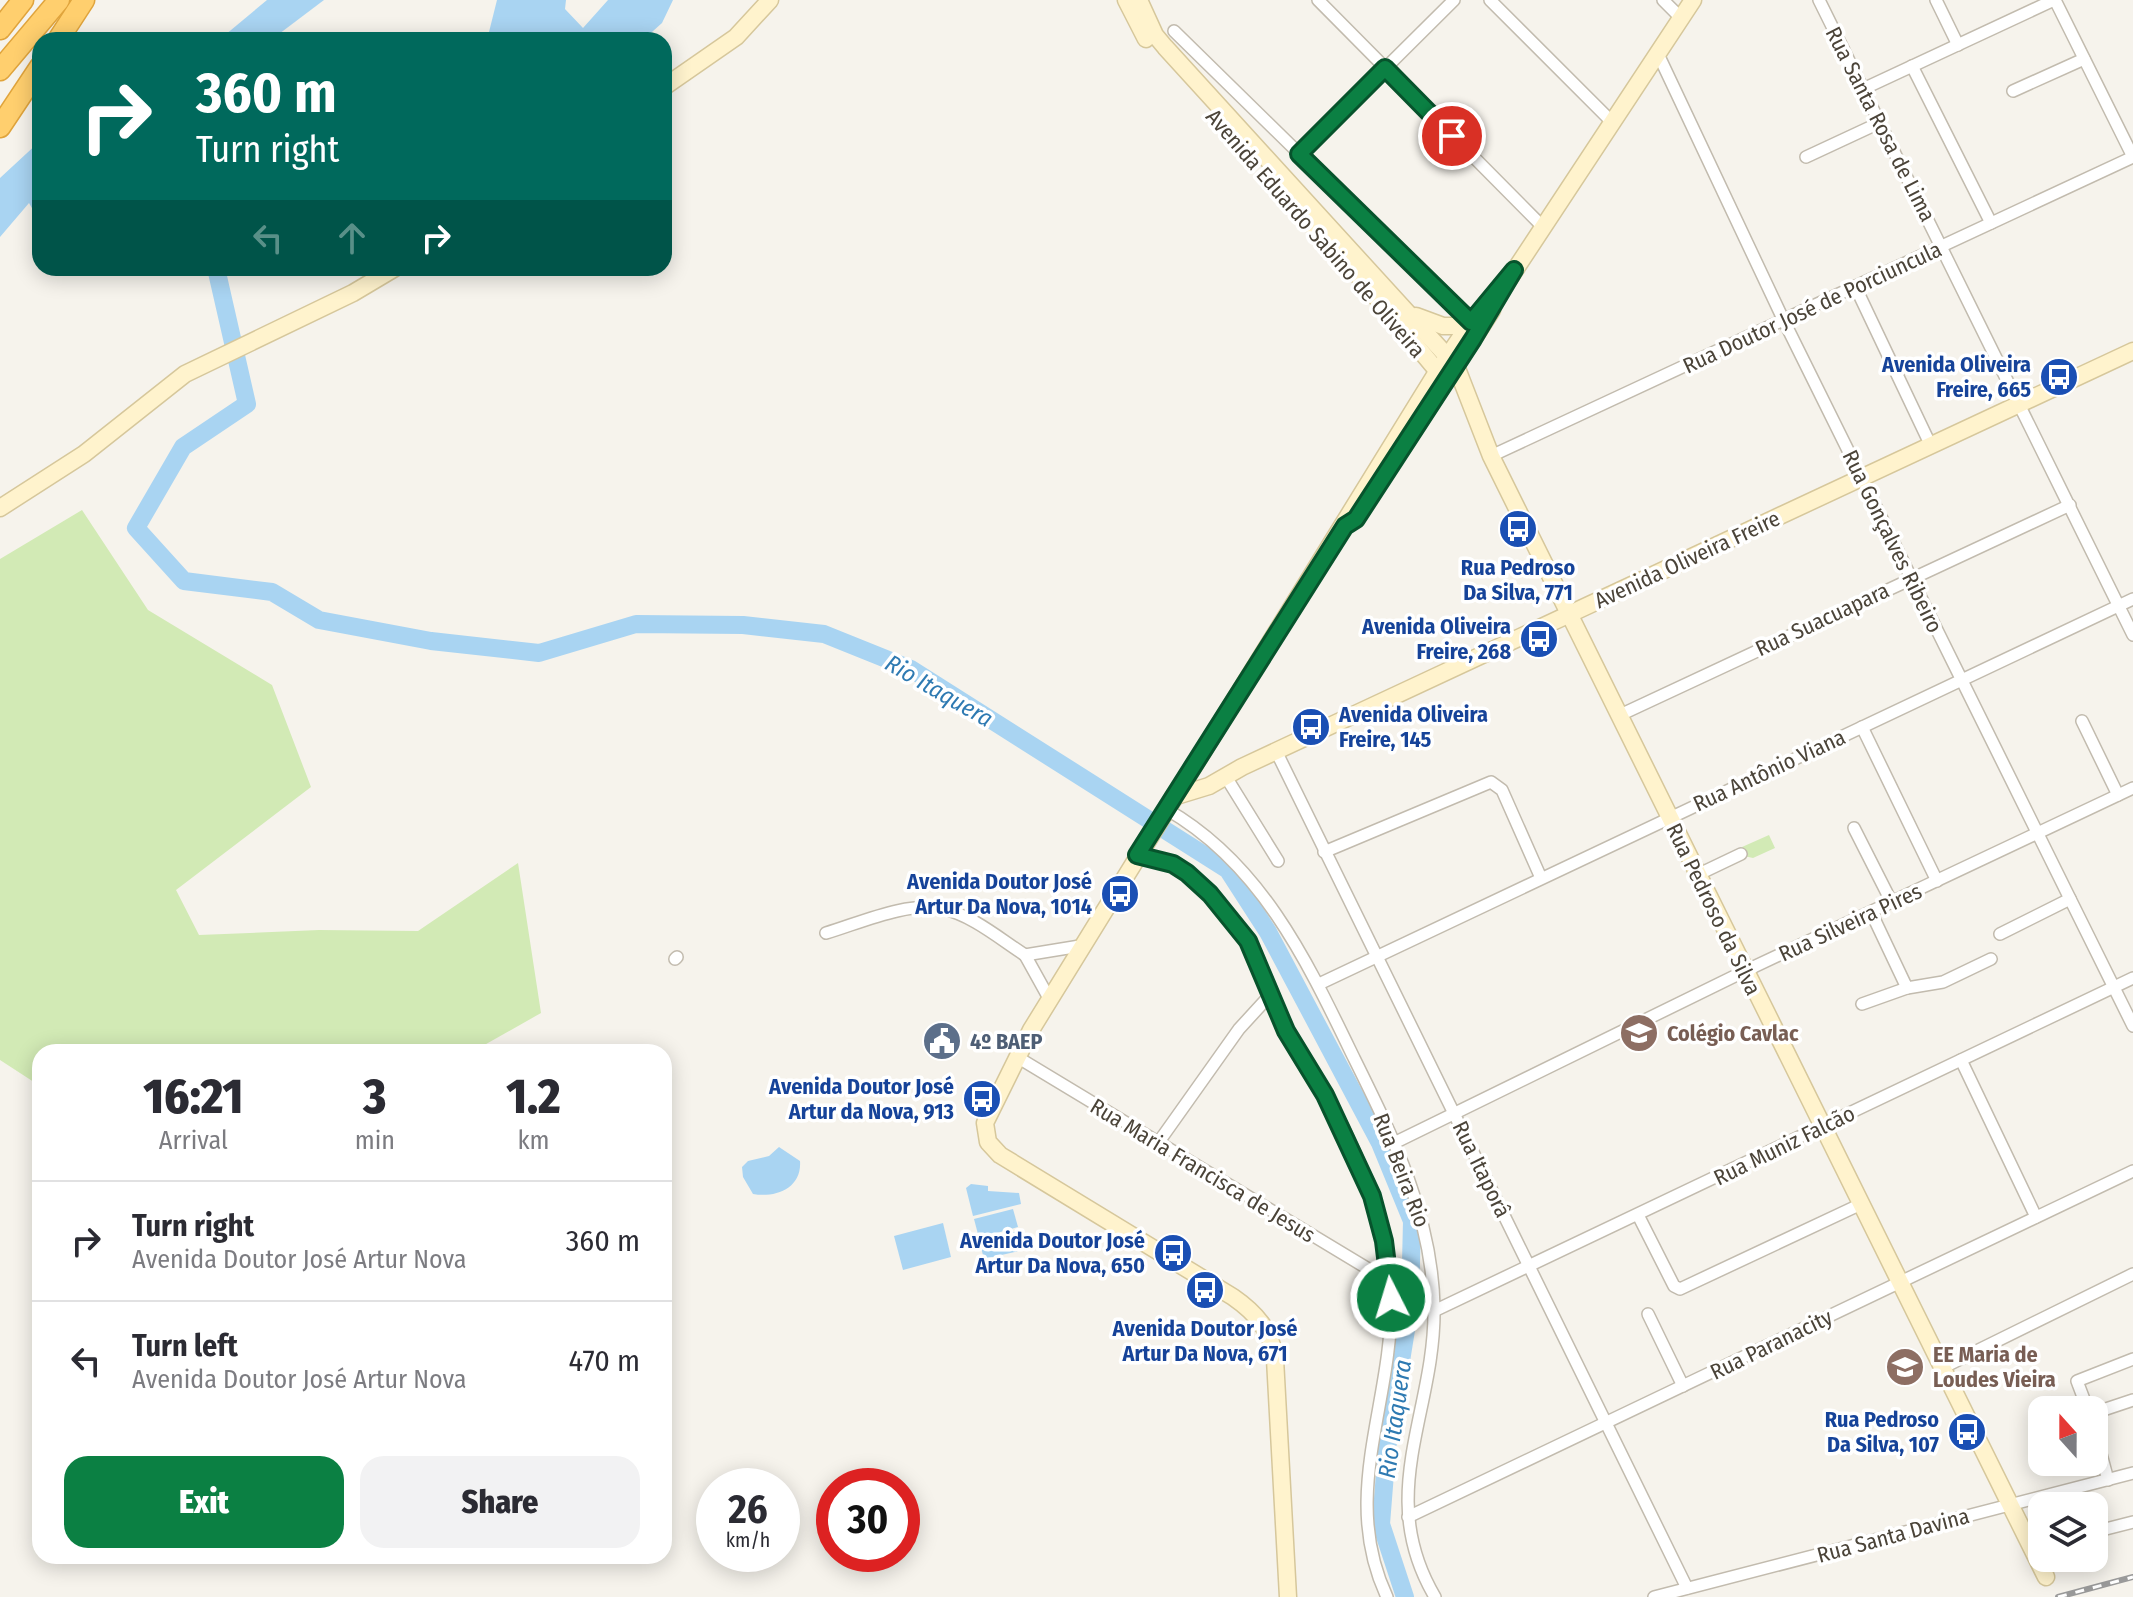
<!DOCTYPE html>
<meta charset="utf-8">
<style>
body{margin:0;font-family:"Fira Sans Condensed",sans-serif;background:#f2f2f3;color:#2b2b33;height:100vh;display:flex;flex-direction:column;font-size:30px;white-space:nowrap}
*{box-sizing:border-box;margin:0}
p{font-size:26px;color:#7c7c81}
.icon{flex:none;width:44px;height:44px;fill:none;stroke:currentColor;stroke-width:2;stroke-linecap:round;stroke-linejoin:round}
.map{position:relative;flex:1;overflow:hidden}
.drawer{position:absolute;left:32px;top:1044px;width:640px;height:520px;display:flex;flex-direction:column;background:#fff;border-radius:24px;box-shadow:0 4px 20px #0003}
.drawer>*{flex:none}
.hud{position:absolute;left:32px;top:32px;width:640px;height:244px;border-radius:24px;box-shadow:0 4px 20px #0003;background:#00695c;color:#fff;overflow:hidden}
.needle{width:52px;rotate:339deg}
.buttons{position:absolute;left:2028px;top:1396px;display:grid;gap:16px}
.buttons a{display:grid;place-items:center;width:80px;height:80px;border-radius:16px;background:#fff;box-shadow:0 4px 20px #0003;font-size:40px}
.speed{position:absolute;left:696px;top:1468px;display:flex;gap:16px;font-size:40px;font-weight:700;text-align:center}
.speed>*{display:grid;place-content:center;width:104px;height:104px;border-radius:50%;background:#fff;box-shadow:0 4px 20px #0003;line-height:1}
.speed small{font-size:20px;font-weight:400}
.speed .limit{border:12px solid #d22;background:#fff;color:#111}
.pin{position:absolute;display:grid;place-items:center;width:68px;height:68px;color:#fff;margin:-34px;border:4px solid #fff;border-radius:50%;box-shadow:0 2px 8px #0007}
.me{position:absolute;width:88px;margin:-44px;rotate:355deg;stroke-linejoin:round;filter:drop-shadow(0 0 6px #0008)}
.turn{display:flex;align-items:center;gap:28px;height:168px;padding:0 32px;font-size:36px}
.turn .icon{width:104px;height:104px;stroke-width:2.5}
.turn b{display:block;font-size:56px;line-height:68px}
.lanes{display:flex;align-items:center;height:76px;padding:0 32px;background:#0003;justify-content:center;gap:40px;direction:ltr}
.lanes .off{opacity:.35}
.eta{display:flex;justify-content:space-evenly;align-items:center;height:136px;text-align:center}
.eta b{font-size:48px;font-weight:800;line-height:56px}
.cta{display:flex;gap:16px;margin-top:auto;padding:16px 32px}
.cta a{flex:1;height:92px;border-radius:24px;background:#0b8043;color:#fff;font-size:32px;font-weight:800;line-height:92px;text-align:center}
.cta a+a{background:#f2f2f3;color:#2b2b33}
ul{padding:0;list-style:none}
li{display:flex;align-items:center;gap:24px;height:120px;padding:0 32px;border-top:2px solid #e1e1e2}
li div{flex:1}
li b{display:block;font-size:30px}
li em{font-style:normal}
.map>svg:first-child{display:block}
</style>
<div class="map">
<svg width="2133" height="1597" viewBox="0 0 2133 1597">
<rect width="100%" height="100%" fill="#f6f3ec"/>
<g fill="#d2eab5">
<polygon points="82,510 148,610 272,685 311,787 176,890 199,935 319,930 418,931 518,863 541,1013 472,1052 40,1052 40,1086 0,1060 0,559"/>
<polygon points="1769,835 1775,848 1753,858 1744,856 1742,847"/>
</g>
<g fill="#a9d4f2">
<polygon points="267,0 324,0 271,40 219,40"/>
<polygon points="497,0 566,0 565,9 583,28 608,0 673,0 662,23 643,40 487,40"/>
<polygon points="40,141 40,222 29,203 0,237 0,178"/>
<path d="M 779,1147 L 800,1161 C 802,1188 776,1198 753,1194 L 743,1177 L 742,1167 L 748,1161 L 769,1156 Z"/>
<polygon points="971,1184 988,1186 988,1191 1019,1193 1021,1204 973,1216 966,1188"/>
<polygon points="1013,1209 1018,1227 979,1238 974,1219"/>
<polygon points="943,1223 951,1257 903,1270 894,1236"/>
<polygon points="1018,1231 1023,1250 984,1259 979,1240"/>
</g>
<g fill="none" stroke-linecap="round" stroke-linejoin="round">
<polyline stroke="#a9d4f2" stroke-width="18" points="216,268 247,404 183,447 136,528 184,581 272,592 319,620 431,641 539,653 636,624 743,625 824,634 911,669 1228,870 1268,932 1380,1143 1412,1221 1410,1305 1387,1448 1381,1524 1405,1597"/>
<polyline stroke="#d4d0c8" stroke-width="11" stroke-dasharray="11 5.5" stroke-linecap="butt" points="664,1133 667,1129"/>
<g stroke="#c2bbae" stroke-width="14">
<g id="street">
<polyline points="1318,0 1542,226"/>
<polyline points="1490,0 1612,122"/>
<polyline points="1663,0 1681,18"/>
<polyline points="1819,0 2133,635"/>
<polyline points="1936,0 1958,45"/>
<polyline points="1174,31 1471,322"/>
<polyline points="1658,54 1783,319 2133,1026"/>
<polyline points="1912,66 1991,223"/>
<polyline points="1863,89 2054,0"/>
<polyline points="2013,91 2084,59"/>
<polyline points="1299,154 1454,0"/>
<polyline points="1806,157 1879,123"/>
<polyline points="1855,286 1931,446"/>
<polyline points="1491,456 2133,157 2055,0"/>
<polyline points="1620,715 2070,505"/>
<polyline points="2082,721 2118,795"/>
<polyline points="1862,727 1937,881"/>
<polyline points="1276,751 1687,1588"/>
<polyline points="1226,777 1278,861"/>
<path d="M 1166,809 C 1261,863 1307,961 1353,1056 C 1393,1137 1432,1215 1434,1307 C 1436,1412 1374,1494 1435,1597"/>
<polyline points="1854,828 1892,903"/>
<polyline points="1324,852 1491,782 1502,790 1541,878"/>
<path d="M 1137,855 C 1149,857 1162,859 1173,863 C 1183,868 1193,879 1201,886 C 1259,940 1260,983 1294,1047 C 1300,1058 1309,1067 1315,1077 C 1355,1141 1389,1223 1391,1299 C 1393,1404 1339,1495 1387,1597"/>
<polyline points="1697,875 1741,854"/>
<polyline points="1871,912 1907,988 1943,982 1991,959"/>
<path d="M 826,933 C 860,923 907,901 943,909 C 972,915 1000,939 1025,955"/>
<polyline points="2000,934 2070,899"/>
<polyline points="675,959 677,957"/>
<polyline points="1319,984 2133,599"/>
<polyline points="1050,1000 1025,955 1080,946"/>
<polyline points="1862,1004 1907,988"/>
<polyline points="1017,1057 1390,1282"/>
<polyline points="1961,1060 2036,1217"/>
<polyline points="1396,1142 1745,971 2133,788"/>
<polyline points="1158,1143 1239,1029 1272,993"/>
<polyline points="1638,1215 1674,1286 1680,1289 1859,1205"/>
<polyline points="1434,1311 2133,978"/>
<polyline points="1648,1314 1683,1386"/>
<polyline points="1940,1369 2133,1274"/>
<polyline points="2088,1410 2077,1381 2133,1359"/>
<polyline points="2094,1413 2133,1400"/>
<polyline points="2094,1428 2108,1480"/>
<polyline points="1408,1517 2133,1171"/>
<polyline points="2094,1532 2133,1522"/>
<polyline points="1654,1597 2133,1473"/>
</g>
</g>
<g stroke="#d6c79b" stroke-width="19">
<g id="secondary">
<polyline points="1126,0 1146,39"/>
<polyline points="1139,0 1155,35 1165,47 1456,366 1491,456 2046,1577"/>
<polyline points="664,87 736,37 770,0"/>
<polyline points="1281,191 1356,273 1444,379"/>
<polyline points="1509,279 1693,0"/>
<polyline points="1416,316 1443,326 1468,326"/>
<polyline points="1402,448 1492,310"/>
<polyline points="0,508 84,454 185,374 353,293 395,268"/>
<polyline points="1173,797 1209,786 1242,767 2133,351"/>
<path d="M 1288,1597 L 1275,1359 C 1271,1330 1256,1313 1233,1297 L 1000,1155 L 988,1142 L 985,1123 L 1031,1030 L 1437,372 L 1471,322 L 1514,270"/>
</g>
</g>
<g stroke="#e0a43c" stroke-width="23">
<g id="highway">
<polyline points="0,29 23,0"/>
<polyline points="58,40 84,0"/>
<polyline points="0,70 59,0"/>
<polyline points="0,127 40,67"/>
</g>
</g>
<use href="#street" stroke="#fff" stroke-width="11"/>
<use href="#secondary" stroke="#fff3cd" stroke-width="16"/>
<use href="#highway" stroke="#ffcf6e" stroke-width="20"/>
<g stroke="#9a9a9a" stroke-width="6">
<polyline id="rail" points="2058,1597 2133,1577"/>
</g>
<use href="#rail" stroke="#fff" stroke-width="3" stroke-dasharray="9" stroke-linecap="butt"/>
</g>
<g fill="none" stroke-linecap="round" stroke-linejoin="round">
<g stroke="#07532c" stroke-width="20">
<polyline id="route" points="1391,1298 1384,1241 1372,1196 1325,1095 1286,1031 1248,941 1210,894 1187,873 1173,864 1137,855 1345,526 1356,519 1473,339 1514,270 1471,322 1299,154 1385,68 1452,136"/>
</g>
<use href="#route" stroke="#0b8043" stroke-width="14"/>
</g>
<defs>
<g id="bus-disc" transform="scale(2)"><circle r="9.5" fill="#1a4fb4" stroke="#fff"/><path d="M-5-6H5V4H4V6H2V4H-2V6H-4V4H-5ZM-3.5-4V0h7V-4ZM-3.5 1.2v1.5H-2V1.2ZM2 1.2v1.5H3.5V1.2Z" fill="#fff"/></g>
<g id="school-disc" transform="scale(2)"><circle r="9.5" fill="#8d6e63" stroke="#fff"/><path d="M0-5L7-2L0 1L-7-2ZM-4 1L0 2.5L4 1V4Q0 6-4 4Z" fill="#fff"/></g>
<g id="civic-disc" transform="scale(2)"><circle r="9.5" fill="#5c6f8a" stroke="#fff"/><path d="M-.6-6.5H3V-4.5H.6V-3L4-1V1h2V6H-6V1h2V-1L-.6-3ZM-1.2 2.5V6h2.4V2.5Z" fill="#fff"/></g>
</defs>
<g fill-rule="evenodd">
<use href="#bus-disc" x="2059" y="377"/>
<use href="#bus-disc" x="1518" y="529"/>
<use href="#bus-disc" x="1539" y="639"/>
<use href="#bus-disc" x="1311" y="727"/>
<use href="#bus-disc" x="1120" y="894"/>
<use href="#school-disc" x="1639" y="1033"/>
<use href="#civic-disc" x="942" y="1041"/>
<use href="#bus-disc" x="982" y="1099"/>
<use href="#bus-disc" x="1173" y="1253"/>
<use href="#bus-disc" x="1205" y="1290"/>
<use href="#school-disc" x="1905" y="1367"/>
<use href="#bus-disc" x="1967" y="1432"/>
</g>
<g text-anchor="middle" stroke-width="7" stroke-linejoin="round" paint-order="stroke">
<g font-size="22" fill="#4b4439" stroke="#fff">
<text transform="translate(1881 124) rotate(63)" y="8">Rua Santa Rosa de Lima</text>
<text transform="translate(1316 233) rotate(49)" y="8">Avenida Eduardo Sabino de Oliveira</text>
<text transform="translate(1812 307) rotate(-25)" y="8">Rua Doutor José de Porciuncula</text>
<text transform="translate(1893 541) rotate(64)" y="8">Rua Gonçalves Ribeiro</text>
<text transform="translate(1687 559) rotate(-25)" y="8">Avenida Oliveira Freire</text>
<text transform="translate(1822 619) rotate(-25)" y="8">Rua Suacuapara</text>
<text transform="translate(1769 770) rotate(-25)" y="8">Rua Antônio Viana</text>
<text transform="translate(1714 909) rotate(64)" y="8">Rua Pedroso da Silva</text>
<text transform="translate(1850 922) rotate(-25)" y="8">Rua Silveira Pires</text>
<text transform="translate(1784 1145) rotate(-26)" y="8">Rua Muniz Falcão</text>
<text transform="translate(1482 1169) rotate(64)" y="8">Rua Itaporâ</text>
<text transform="translate(1203 1170) rotate(31)" y="8">Rua Maria Francisca de Jesus</text>
<text transform="translate(1402 1170) rotate(69)" y="8">Rua Beira Rio</text>
<text transform="translate(1771 1344) rotate(-26)" y="8">Rua Paranacity</text>
<text transform="translate(1893 1535) rotate(-15)" y="8">Rua Santa Davina</text>
</g>
<g font-size="22" font-weight="bold" fill="#164399" stroke="#fff" text-anchor="end">
<text x="2031" y="372">Avenida Oliveira<tspan x="2031" dy="25">Freire, 665</tspan></text>
<text x="1518" y="575" text-anchor="middle">Rua Pedroso<tspan x="1518" dy="25">Da Silva, 771</tspan></text>
<text x="1511" y="634">Avenida Oliveira<tspan x="1511" dy="25">Freire, 268</tspan></text>
<text x="1339" y="722" text-anchor="start">Avenida Oliveira<tspan x="1339" dy="25">Freire, 145</tspan></text>
<text x="1092" y="889">Avenida Doutor José<tspan x="1092" dy="25">Artur Da Nova, 1014</tspan></text>
<text x="954" y="1094">Avenida Doutor José<tspan x="954" dy="25">Artur da Nova, 913</tspan></text>
<text x="1145" y="1248">Avenida Doutor José<tspan x="1145" dy="25">Artur Da Nova, 650</tspan></text>
<text x="1205" y="1336" text-anchor="middle">Avenida Doutor José<tspan x="1205" dy="25">Artur Da Nova, 671</tspan></text>
<text x="1939" y="1427">Rua Pedroso<tspan x="1939" dy="25">Da Silva, 107</tspan></text>
</g>
<g font-size="22" font-weight="bold" fill="#785e54" stroke="#fff" text-anchor="start">
<text x="1667" y="1041">Colégio Cavlac</text>
<text x="1933" y="1362">EE Maria de<tspan x="1933" dy="25">Loudes Vieira</tspan></text>
</g>
<g font-size="22" font-weight="bold" fill="#4e5e75" stroke="#fff" text-anchor="start">
<text x="970" y="1049">4º BAEP</text>
</g>
<g font-size="24" font-style="italic" fill="#2e7ab2" stroke="#fff">
<text transform="translate(939 691) rotate(30)" y="8">Rio Itaquera</text>
<text transform="translate(1395 1419) rotate(-82)" y="8">Rio Itaquera</text>
</g>
</g>
</svg>
<div class="buttons">
<a><svg class="needle" viewBox="-14 -14 28 28"><path d="M0-13l5 13h-10z" fill="#e53935"/><path d="M0 13l5-13h-10z" fill="#7c7c81"/></svg></a>
<a><svg class="icon" aria-label="layers" viewBox="0 0 24 24"><path d="M12 4l9 5-9 5-9-5zM3 14l9 5 9-5"/></svg></a>
</div>
<div class="speed"><div>26<small>km/h</small></div><div class="limit">30</div></div>
<div class="pin" style="left:1452px;top:136px;background:#d93025"><svg class="icon" aria-label="arrive" viewBox="0 0 24 24"><path d="M6 21V4h12l-3 4 3 4H6"/></svg></div>
<svg class="me" style="left:1391px;top:1298px" viewBox="-20 -20 40 40"><circle r="17" fill="#0b8043" stroke="#fff" stroke-width="3"/><path d="M0-11L8 9 0 5-8 9z" fill="#fff"/></svg>
<div class="hud">
<div class="turn"><svg class="icon" aria-label="right" viewBox="0 0 24 24"><path d="M7 20v-9h11M14 6l5 5-5 5"/></svg><div><b>360 m</b>Turn right</div></div>
<div class="lanes"><svg class="icon off" aria-label="left" viewBox="0 0 24 24"><path d="M17 20v-9H6M10 6l-5 5 5 5"/></svg><svg class="icon off" aria-label="ahead" viewBox="0 0 24 24"><path d="M12 20V5M6 11l6-6 6 6"/></svg><svg class="icon" aria-label="right" viewBox="0 0 24 24"><path d="M7 20v-9h11M14 6l5 5-5 5"/></svg></div>
</div>
<section class="drawer">
<div class="eta">
<div><b>16:21</b><p>Arrival</p></div>
<div><b>3</b><p>min</p></div>
<div><b>1.2</b><p>km</p></div>
</div>
<ul>
<li><svg class="icon" aria-label="right" viewBox="0 0 24 24"><path d="M7 20v-9h11M14 6l5 5-5 5"/></svg><div><b>Turn right</b><p>Avenida Doutor José Artur Nova</p></div><em>360 m</em></li>
<li><svg class="icon" aria-label="left" viewBox="0 0 24 24"><path d="M17 20v-9H6M10 6l-5 5 5 5"/></svg><div><b>Turn left</b><p>Avenida Doutor José Artur Nova</p></div><em>470 m</em></li>
</ul>
<div class="cta"><a>Exit</a><a>Share</a></div>
</section>
</div>
